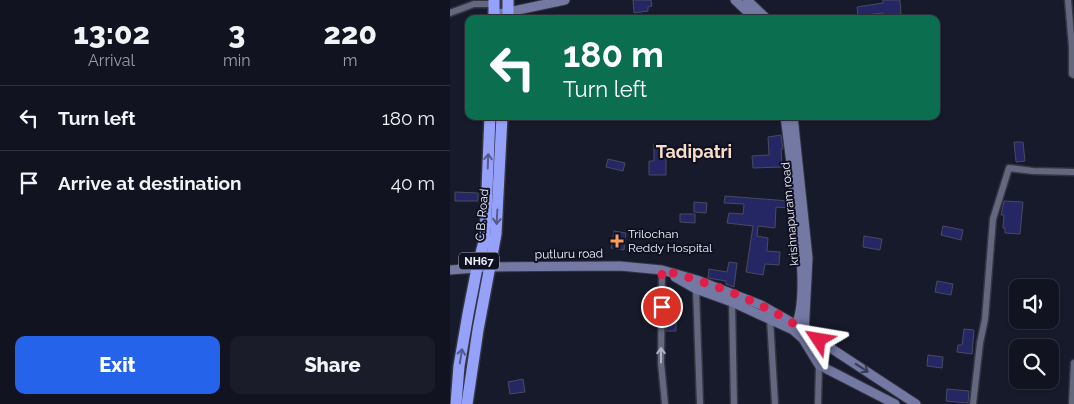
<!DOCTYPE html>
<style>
body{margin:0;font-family:Raleway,sans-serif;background:#1a1d29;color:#f1f3f6;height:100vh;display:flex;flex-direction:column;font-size:19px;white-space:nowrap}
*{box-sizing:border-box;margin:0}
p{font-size:16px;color:#9c9ea5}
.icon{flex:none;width:28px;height:28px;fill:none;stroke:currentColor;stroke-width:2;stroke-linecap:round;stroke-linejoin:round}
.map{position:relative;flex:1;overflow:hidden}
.panel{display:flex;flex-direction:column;background:#111420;width:450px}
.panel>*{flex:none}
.hud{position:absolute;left:15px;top:15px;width:475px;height:105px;border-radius:10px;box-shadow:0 1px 4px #0004,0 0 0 1px #30333e;background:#0b6e4f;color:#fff;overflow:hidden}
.tools{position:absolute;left:559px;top:279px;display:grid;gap:10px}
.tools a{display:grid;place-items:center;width:50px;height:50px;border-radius:10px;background:#111420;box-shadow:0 1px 4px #0004,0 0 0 1px #30333e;font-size:25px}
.pin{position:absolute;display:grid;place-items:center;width:42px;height:42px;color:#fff;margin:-21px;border:2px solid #fff;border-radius:50%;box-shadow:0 1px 5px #0007}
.me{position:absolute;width:55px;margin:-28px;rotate:303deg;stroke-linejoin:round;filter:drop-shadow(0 0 4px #0008)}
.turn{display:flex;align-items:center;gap:18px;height:105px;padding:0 15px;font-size:22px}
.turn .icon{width:65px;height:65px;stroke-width:2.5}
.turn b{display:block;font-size:35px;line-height:42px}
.eta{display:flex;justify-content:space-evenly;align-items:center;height:85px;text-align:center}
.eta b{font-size:30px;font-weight:800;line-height:35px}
.button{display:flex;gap:10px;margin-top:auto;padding:10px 15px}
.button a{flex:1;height:58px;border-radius:10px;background:#2563eb;color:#fff;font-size:20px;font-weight:800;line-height:58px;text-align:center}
.button a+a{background:#1a1d29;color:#f1f3f6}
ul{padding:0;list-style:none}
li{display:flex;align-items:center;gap:15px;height:65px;padding:0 15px;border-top:1px solid #30333e}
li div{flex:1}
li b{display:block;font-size:19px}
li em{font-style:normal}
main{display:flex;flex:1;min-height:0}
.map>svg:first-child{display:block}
</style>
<main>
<section class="panel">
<div class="eta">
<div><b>13:02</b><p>Arrival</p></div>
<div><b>3</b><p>min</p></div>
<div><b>220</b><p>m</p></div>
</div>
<ul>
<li><svg class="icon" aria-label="left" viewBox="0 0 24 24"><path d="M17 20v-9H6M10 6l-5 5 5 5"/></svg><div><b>Turn left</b></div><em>180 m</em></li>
<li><svg class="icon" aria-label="arrive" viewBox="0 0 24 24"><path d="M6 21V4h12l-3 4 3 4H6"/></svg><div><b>Arrive at destination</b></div><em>40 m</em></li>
</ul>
<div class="button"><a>Exit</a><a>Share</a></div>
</section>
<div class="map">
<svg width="624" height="404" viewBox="0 0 624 404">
<rect width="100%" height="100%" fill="#171a2b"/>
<g fill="#252764" stroke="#474b5f">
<polygon points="183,0 201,0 202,6 198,7 198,11 184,13"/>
<polygon points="433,0 450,0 451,14 433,15 433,13 408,16 407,7 433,3"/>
<polygon points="331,135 333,149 331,149 332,167 303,168 302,156 319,155 318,137"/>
<polygon points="564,142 573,142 575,161 566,162"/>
<polygon points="204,144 216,144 216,175 199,175 199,161 204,161"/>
<polygon points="158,159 175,163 173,171 156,167"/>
<polygon points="5,192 28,193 28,201 5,201"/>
<polygon points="275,196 339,201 338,208 326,207 325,228 308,226 307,236 318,238 317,251 330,252 329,265 315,264 313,275 296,272 303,226 277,223 279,213 293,214 294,204 274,203"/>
<polygon points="554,201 573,202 570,234 555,233 555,228 553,228 554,215 551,215"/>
<polygon points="244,202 257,203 256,213 244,212"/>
<polygon points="230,214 245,214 245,223 230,222"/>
<polygon points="493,226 513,230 511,240 491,235"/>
<polygon points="164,231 176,233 174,250 161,248"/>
<polygon points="414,236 432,239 430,250 413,247"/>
<polygon points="279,262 287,263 284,287 276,284 276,281 258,278 259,269 277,272"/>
<polygon points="487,281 503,284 501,295 485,292"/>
<polygon points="217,304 226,304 226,331 216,331"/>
<polygon points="514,329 524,330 522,354 507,352 508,345 512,345"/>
<polygon points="478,355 493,357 492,368 477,366"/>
<polygon points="73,379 75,392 60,394 58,382"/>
<polygon points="497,389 519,391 518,403 496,401"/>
</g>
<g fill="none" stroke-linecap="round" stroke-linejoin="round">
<g stroke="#333542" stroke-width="9">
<g id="street">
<polyline points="618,0 622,47 622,74 624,75"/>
<polyline points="0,13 24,4 44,4"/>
<polyline points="212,270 211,363 215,404"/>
<polyline points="246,289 250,404"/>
<polyline points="282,302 284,404"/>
<polyline points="320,319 325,404"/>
<polyline points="368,404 369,365"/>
<polyline points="523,404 530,343 535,319 543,219 559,168 583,171 624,172"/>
<polyline points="622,404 624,363"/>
</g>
</g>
<g stroke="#333542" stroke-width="11">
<g id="secondary">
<polyline points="285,0 305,19"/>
<polyline points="297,0 317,19"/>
<polyline points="44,15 115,0"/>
<path d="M 335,116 C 339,147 343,178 346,208 C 349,240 359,302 344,330"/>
<polyline points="343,116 358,258 354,335"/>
<polyline points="0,270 40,267 170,266 212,270 247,280 311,305 341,322 466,404"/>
<polyline points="225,277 246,289 282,302 343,330 353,339 369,365 445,404"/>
</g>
</g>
<g stroke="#333542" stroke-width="14">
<g id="highway">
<polyline points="58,0 58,19"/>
<polyline points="44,19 44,0"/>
<polyline points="6,404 9,366 18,314 27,268 35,238 40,116"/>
<polyline points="17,404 28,330 46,234 52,116"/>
</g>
</g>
<use href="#street" stroke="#64687e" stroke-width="6"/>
<use href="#secondary" stroke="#7379a3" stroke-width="9"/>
<use href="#highway" stroke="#96a2fa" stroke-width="11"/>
</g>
<defs><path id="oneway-shaft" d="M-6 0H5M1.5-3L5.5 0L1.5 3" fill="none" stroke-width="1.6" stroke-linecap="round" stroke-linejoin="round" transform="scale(1.25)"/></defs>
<g stroke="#525a8e">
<use href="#oneway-shaft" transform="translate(38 161) rotate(-88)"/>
<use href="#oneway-shaft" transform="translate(47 217) rotate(93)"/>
<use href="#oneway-shaft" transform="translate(11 356) rotate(-81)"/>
</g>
<use stroke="#b2b4c4" href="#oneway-shaft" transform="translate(211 355) rotate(-90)"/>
<use stroke="#373b55" href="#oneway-shaft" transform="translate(412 368) rotate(33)"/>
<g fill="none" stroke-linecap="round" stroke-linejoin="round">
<path stroke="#e11d48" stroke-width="9" stroke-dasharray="0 16.2" d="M 212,307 L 212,270 C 246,279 280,290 312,306 C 332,315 350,328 369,340"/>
</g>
<path fill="#fd9c57" stroke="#0f1121" stroke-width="2" d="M164.5 233.5h5v5h5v5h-5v5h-5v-5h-5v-5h5z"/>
<g text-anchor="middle" stroke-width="4" stroke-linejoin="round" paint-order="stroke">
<rect fill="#0f1121" stroke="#adafbb" stroke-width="1" x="9" y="252.5" width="40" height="17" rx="4"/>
<g font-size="11" font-weight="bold" fill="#f1f3fd">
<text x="29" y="265">NH67</text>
</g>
<g font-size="12" fill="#f1f3fd" stroke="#0f1121">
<text transform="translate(340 214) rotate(-95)" y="4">krishnapuram road</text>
<text transform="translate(32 215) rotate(-85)" y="4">C.B. Road</text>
<text transform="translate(119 254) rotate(-1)" y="4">putluru road</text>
</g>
<g font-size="12" fill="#f1f3fd" stroke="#0f1121" text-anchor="start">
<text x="178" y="238">Trilochan<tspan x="178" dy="14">Reddy Hospital</tspan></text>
</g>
<g font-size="18" font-weight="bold" fill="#f9dcca" stroke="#0f1121">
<text x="244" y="158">Tadipatri</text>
</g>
</g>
</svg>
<div class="tools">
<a><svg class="icon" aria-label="sound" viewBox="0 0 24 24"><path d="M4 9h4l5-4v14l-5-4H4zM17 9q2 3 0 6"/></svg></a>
<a><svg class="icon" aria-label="search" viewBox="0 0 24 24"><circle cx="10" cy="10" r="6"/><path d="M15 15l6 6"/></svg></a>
</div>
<div class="pin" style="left:212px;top:307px;background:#d93025"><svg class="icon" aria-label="arrive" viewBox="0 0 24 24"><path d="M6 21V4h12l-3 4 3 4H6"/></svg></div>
<svg class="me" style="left:369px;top:340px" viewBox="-20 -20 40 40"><path d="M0-17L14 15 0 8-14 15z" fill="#e11d48" stroke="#fff" stroke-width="4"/></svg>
<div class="hud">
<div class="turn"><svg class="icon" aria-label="left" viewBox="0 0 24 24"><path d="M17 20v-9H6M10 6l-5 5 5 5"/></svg><div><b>180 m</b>Turn left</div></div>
</div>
</div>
</main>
